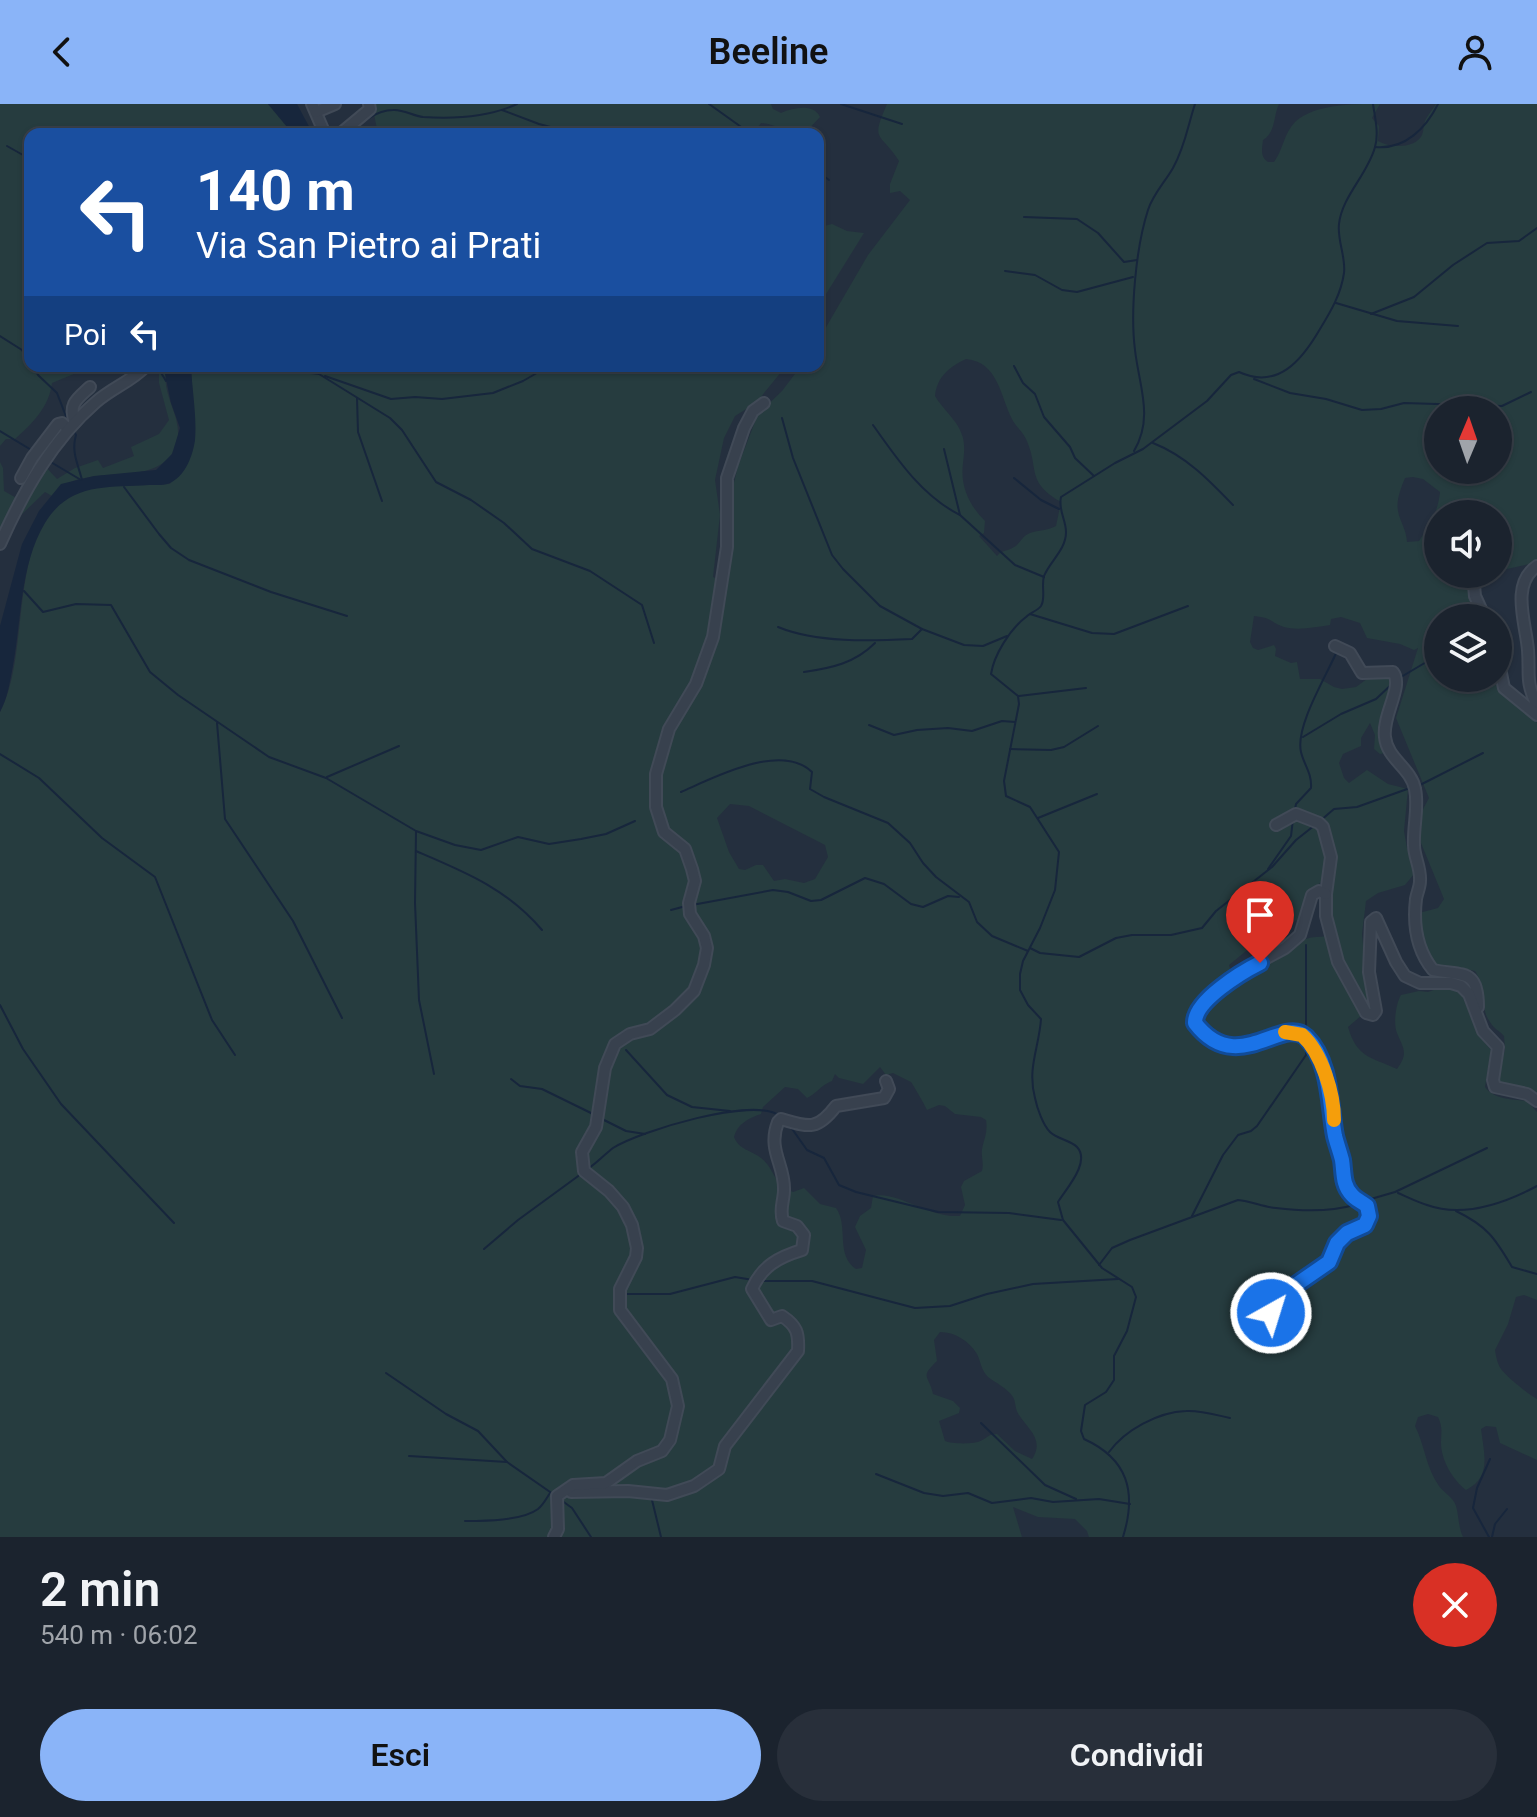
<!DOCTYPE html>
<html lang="it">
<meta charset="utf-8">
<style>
body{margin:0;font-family:Roboto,sans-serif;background:#282f3a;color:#f1f3f6;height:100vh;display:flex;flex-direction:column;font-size:30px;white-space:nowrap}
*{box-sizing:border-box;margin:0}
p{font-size:26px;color:#a0a4aa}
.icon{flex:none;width:44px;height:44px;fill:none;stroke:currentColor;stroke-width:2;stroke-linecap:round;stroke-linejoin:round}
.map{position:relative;height:1433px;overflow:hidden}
.side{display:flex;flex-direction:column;background:#1b232e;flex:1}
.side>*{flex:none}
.banner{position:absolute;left:24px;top:24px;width:800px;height:244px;border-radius:16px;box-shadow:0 2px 6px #0004,0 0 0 2px #39404a;background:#1a4fa0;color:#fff;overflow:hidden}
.needle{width:52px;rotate:2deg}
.tools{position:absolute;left:1424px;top:292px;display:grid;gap:16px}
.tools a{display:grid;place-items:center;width:88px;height:88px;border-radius:50%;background:#1b232e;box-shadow:0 2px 6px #0004,0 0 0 2px #39404a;font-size:40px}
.pin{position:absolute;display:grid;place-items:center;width:68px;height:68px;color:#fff;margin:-82px -34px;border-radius:50% 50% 50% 0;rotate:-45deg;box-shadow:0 0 8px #0007}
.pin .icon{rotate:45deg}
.me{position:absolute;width:88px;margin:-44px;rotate:39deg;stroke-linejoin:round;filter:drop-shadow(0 0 6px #0008)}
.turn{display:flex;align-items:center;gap:28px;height:168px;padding:0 40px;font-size:36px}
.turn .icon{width:104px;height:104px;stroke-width:2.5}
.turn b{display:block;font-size:56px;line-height:68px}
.then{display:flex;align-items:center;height:76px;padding:0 40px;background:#0003;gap:16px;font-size:30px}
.round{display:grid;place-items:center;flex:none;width:84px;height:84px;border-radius:42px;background:#282f3a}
.overview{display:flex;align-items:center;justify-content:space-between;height:136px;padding:0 40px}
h1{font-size:48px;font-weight:600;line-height:60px}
.primary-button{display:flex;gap:16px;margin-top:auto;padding:16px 40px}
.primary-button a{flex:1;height:92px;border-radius:48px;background:#8ab4f8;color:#111;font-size:32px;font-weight:600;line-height:92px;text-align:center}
.primary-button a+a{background:#282f3a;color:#f1f3f6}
header{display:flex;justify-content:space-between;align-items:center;height:104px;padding:0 40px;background:#8ab4f8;color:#111;font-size:36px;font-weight:600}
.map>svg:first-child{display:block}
</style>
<header><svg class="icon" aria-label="back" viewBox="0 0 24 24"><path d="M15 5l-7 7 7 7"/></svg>Beeline<svg class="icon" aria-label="person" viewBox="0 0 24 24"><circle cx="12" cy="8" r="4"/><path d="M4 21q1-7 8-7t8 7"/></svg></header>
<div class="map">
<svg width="1537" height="1433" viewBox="0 0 1537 1433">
<rect width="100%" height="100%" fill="#242f3e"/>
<g fill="#263c3f" fill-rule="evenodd">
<path d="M 0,0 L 268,0 L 293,30 L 30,30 L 30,262 L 93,262 L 52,279 C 49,303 33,319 15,335 L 6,335 L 0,342 Z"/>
<path d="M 372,0 L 771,0 L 773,5 L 781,9 C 795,3 814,0 820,13 L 804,30 C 789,30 779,21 761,19 L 756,26 L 759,30 L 375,30 L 377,25 Z"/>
<path d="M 887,0 L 1279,0 C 1273,13 1276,28 1263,36 C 1262,45 1260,53 1268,58 L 1274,58 C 1283,46 1284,29 1295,18 C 1315,0 1351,0 1380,0 L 1372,14 L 1379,22 L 1378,37 C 1390,44 1415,45 1422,31 C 1424,27 1423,22 1425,17 C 1427,12 1433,5 1436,0 L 1537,0 L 1537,469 L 1529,460 L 1498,467 L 1498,410 L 1438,410 L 1438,470 L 1470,470 L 1480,514 L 1438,514 L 1438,574 L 1498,574 C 1504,594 1526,602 1537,619 L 1537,988 L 1508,982 L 1497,976 L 1505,946 L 1504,932 C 1500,927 1493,924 1490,918 C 1479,903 1489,888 1475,867 C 1460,863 1445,864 1430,860 L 1423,847 L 1419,809 L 1438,804 L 1444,795 L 1414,722 L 1429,694 L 1396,614 L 1418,544 L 1414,546 L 1400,540 L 1367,534 L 1360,519 L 1341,513 L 1331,515 L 1330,521 C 1316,523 1298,527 1284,523 C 1270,518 1273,514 1254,512 L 1250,538 L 1253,544 L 1258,546 L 1274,541 L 1276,545 L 1275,552 L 1291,559 L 1297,558 L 1300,575 L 1320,575 L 1334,583 L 1342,585 L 1356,583 L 1371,572 L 1389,572 L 1393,576 L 1380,621 L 1385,649 L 1380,650 L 1374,645 L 1375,631 L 1370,619 L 1361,634 L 1361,642 L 1343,650 L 1339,659 L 1344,674 L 1349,679 L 1367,666 L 1388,680 L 1408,685 L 1404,727 L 1407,744 L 1415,761 L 1414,770 L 1405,781 L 1378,789 L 1366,797 L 1362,830 L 1369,905 L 1348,923 C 1357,954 1371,953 1397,965 C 1409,949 1403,944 1397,929 C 1393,920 1396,899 1401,891 L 1419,887 L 1428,888 L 1445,882 L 1454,883 L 1461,889 L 1479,932 L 1491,946 L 1485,983 C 1495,996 1511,995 1527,997 L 1537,1008 L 1537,1196 L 1524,1191 L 1516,1193 L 1508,1220 L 1495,1246 C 1496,1252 1497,1259 1501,1265 C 1507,1273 1529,1291 1537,1295 L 1537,1356 L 1500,1339 L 1496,1323 L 1486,1322 L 1481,1325 C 1484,1350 1492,1373 1466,1386 C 1453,1376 1441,1356 1441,1339 C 1441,1329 1443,1323 1438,1313 L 1428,1310 L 1418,1313 L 1415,1322 C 1425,1342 1426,1364 1439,1382 C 1444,1389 1453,1393 1456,1402 C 1459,1412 1458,1422 1463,1433 L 1089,1433 L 1087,1427 L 1075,1415 L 1038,1413 L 1013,1403 L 1022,1433 L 0,1433 L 0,608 C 32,550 6,425 72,391 C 96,378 142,382 170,380 L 195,336 L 191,262 L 786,262 L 756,299 L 735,312 L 724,334 L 715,376 L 720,411 L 713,473 L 722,477 L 730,395 L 738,362 L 758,310 L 782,287 L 801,262 L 818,262 L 818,237 L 868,151 L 910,96 L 900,87 L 890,89 L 890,80 L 899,57 C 880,27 870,39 887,0 ZM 966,255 C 998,258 1000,291 1012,315 C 1016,323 1023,328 1026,335 C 1040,365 1025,377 1061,398 L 1056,422 C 1047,427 1039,426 1030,429 C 1022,432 1021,439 1014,443 C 1007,448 1003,445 997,452 L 979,432 L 984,429 L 985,417 C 969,401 960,382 963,359 C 964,351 965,343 963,334 C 959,317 943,306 935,292 C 937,273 949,263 966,255 ZM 1438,306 L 1498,306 L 1498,366 L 1438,366 ZM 1413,373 L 1423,375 L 1440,388 C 1438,408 1430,421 1419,437 L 1407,438 C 1406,424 1400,418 1398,407 C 1396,396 1401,384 1405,374 ZM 730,700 L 749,702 L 825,741 L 828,753 L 815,775 L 804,779 L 785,775 L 774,777 L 763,761 L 756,761 L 745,766 L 739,765 L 729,748 L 717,714 ZM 1334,772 L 1330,794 L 1336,829 C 1323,835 1317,831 1306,835 C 1282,843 1262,864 1239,875 L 1232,872 L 1229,861 L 1263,833 L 1273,837 L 1276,843 L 1284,840 L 1291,816 L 1298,817 C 1306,796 1311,779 1334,772 ZM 880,963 L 886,971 L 893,969 L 911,978 C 915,984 923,998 927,1006 L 939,1001 L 945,1002 L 955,1010 L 981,1013 L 986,1016 C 988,1028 984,1035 982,1045 C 981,1053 984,1059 982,1067 L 964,1077 L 961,1083 L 965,1101 L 960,1112 C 928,1114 897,1086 873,1092 L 871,1104 L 860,1112 L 855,1123 L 866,1146 L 862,1164 L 856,1165 C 835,1151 849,1122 836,1104 L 820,1100 L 804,1084 L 793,1088 C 772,1079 775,1065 761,1054 C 751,1046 739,1046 734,1033 C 737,1020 749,1014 761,1010 L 763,1003 L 785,983 L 798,985 L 807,994 C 816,990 821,981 832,977 L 835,970 L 839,974 L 863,980 ZM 940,1228 C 955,1228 969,1237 977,1250 C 981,1258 981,1266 988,1273 C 996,1279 1007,1284 1013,1293 C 1016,1298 1015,1306 1019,1311 C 1028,1325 1045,1336 1032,1355 L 1015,1347 L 997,1330 C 987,1330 987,1335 978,1338 C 971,1340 951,1340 945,1337 L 939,1317 L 959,1309 L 960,1304 L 953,1297 L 933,1290 C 929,1271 919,1274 937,1257 L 934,1236 Z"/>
<polygon points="832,120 847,127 864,129 818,203 818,127 824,122"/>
<path d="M 159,262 L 168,262 C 156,292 193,320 171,351 C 146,385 81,356 52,392 L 45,388 L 19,413 L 0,440 L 0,358 L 3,364 L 4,387 L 20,396 L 43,360 L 57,375 L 75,364 L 98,356 L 103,364 L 134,352 L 131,343 L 159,330 L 169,316 L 159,279 Z"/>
</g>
<g fill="#17263c">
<polygon points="268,0 297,0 313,30 293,30"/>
<path d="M 168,262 L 191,262 C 192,286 197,312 195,336 C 193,351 186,370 172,378 C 166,382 156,381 149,381 C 107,384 70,378 45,419 C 19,462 22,518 12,567 C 9,582 7,595 0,608 L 0,522 L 22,440 L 39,407 L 61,380 L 94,372 L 156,366 L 172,350 L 180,324 L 171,299 L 165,270 Z"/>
</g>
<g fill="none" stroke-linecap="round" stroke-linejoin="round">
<g stroke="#17263c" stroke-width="2">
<polyline points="709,0 751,30"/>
<polyline points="841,0 902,20"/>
<polyline points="502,6 539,20 577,30"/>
<path d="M 349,30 C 361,19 376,6 393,6 C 403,5 413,12 423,13 C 454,15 489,13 517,0"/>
<polyline points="7,42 30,55"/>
<path d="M 1375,43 C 1405,46 1426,24 1438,0"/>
<polyline points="818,68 829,76"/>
<polyline points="1024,113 1077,115 1098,129 1124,158 1137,156"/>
<polyline points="1005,167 1035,171 1062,186 1077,188 1133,173"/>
<polyline points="1336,199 1397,217 1458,222"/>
<polyline points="1371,210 1414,193 1453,161 1487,139 1519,137 1537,124"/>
<polyline points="0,232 22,246 30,259"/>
<polyline points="32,262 38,271 57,289 69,320"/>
<polyline points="157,262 166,277"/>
<polyline points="202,262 207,262"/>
<path d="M 247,262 C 275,272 291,266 319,270"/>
<polyline points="581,262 583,262"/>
<polyline points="1014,262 1023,279 1035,290 1044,313 1070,343 1075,354 1094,372"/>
<polyline points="319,270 390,314 402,326 436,378 471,396 504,419 532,445 590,467 642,501 654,539"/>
<polyline points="325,272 391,295 415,293 442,295 493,289 523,277 549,262"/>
<polyline points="1254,275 1290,289 1326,295 1362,306 1381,305 1404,299 1502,302 1531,288"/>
<polyline points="357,294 358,328 382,397"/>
<polyline points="782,314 793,354 832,451 843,465 880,502 922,525 964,541 983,542 1007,532"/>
<path d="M 873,321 C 897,355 922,392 960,411"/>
<path d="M 73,326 L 76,331 C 71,348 78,360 82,376"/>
<polyline points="0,327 33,347"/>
<path d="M 1153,339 C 1186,352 1209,376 1233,401"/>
<polyline points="944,345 960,411 1015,461 1044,473"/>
<path d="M 1134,347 C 1154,313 1139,282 1135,246 C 1130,207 1136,143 1148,106 C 1153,90 1165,78 1173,64 C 1185,43 1188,21 1195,0"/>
<polyline points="49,357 81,376"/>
<polyline points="1014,374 1041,396 1059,405"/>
<polyline points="124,383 159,430 171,444 189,456 271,488 347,512"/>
<polyline points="24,487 43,508 76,500 111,501 150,568 178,591 269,653 326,674 416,727 455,741 481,746 518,733 549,740 581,735 606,730 635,717"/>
<polyline points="1030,510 1092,529 1114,530 1188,502"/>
<path d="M 778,523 C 817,539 870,537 912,535 L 922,525"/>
<path d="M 804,568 C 832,564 855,559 875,539"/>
<polyline points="1401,573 1428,557"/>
<polyline points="1019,592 1086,584"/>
<polyline points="217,619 225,715 293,817 342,914"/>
<polyline points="869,621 894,631 917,626 948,624 972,627 1002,617 1015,618"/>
<polyline points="1303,633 1341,610 1376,595 1393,579"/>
<polyline points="1010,645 1051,646 1064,643 1098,622"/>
<polyline points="0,650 39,674 102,734 155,773 212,916 235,951"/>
<polyline points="327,673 399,642"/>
<polyline points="1420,681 1483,649"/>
<path d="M 681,688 C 715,673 781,638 812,668 L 810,685 L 824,693 L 888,719 L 910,739 L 923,759 L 936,773 L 969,798 L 977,818 L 992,832 L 1028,847"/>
<path d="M 1295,705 L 1296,700 L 1311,684 C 1312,669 1304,661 1301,648 C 1295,622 1327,571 1337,547"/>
<polyline points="1038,714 1097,690"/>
<polyline points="1320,717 1334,705 1357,703 1410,684"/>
<polyline points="416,728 415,799 419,896 434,970"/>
<path d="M 416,747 C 465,768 506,784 542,826"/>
<polyline points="1268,765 1291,732 1293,715"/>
<polyline points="692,801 773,786 788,788 811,797 821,796 865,774 884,780 911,800 923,803 948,792 959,793"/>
<polyline points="671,806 686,802"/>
<polyline points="1030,844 1040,849 1079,853 1116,834 1132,831 1171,831 1202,824 1216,807 1272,763 1296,736 1315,721"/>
<polyline points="0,901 23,945 61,1000 174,1119"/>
<polyline points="1306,928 1306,841"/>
<polyline points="626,946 667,991 692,1003 730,1007"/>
<polyline points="511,975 520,982 542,985 593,1010"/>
<polyline points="602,1015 626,1027 645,1030"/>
<polyline points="790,1022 807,1046 824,1054 839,1081 856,1088 938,1108 1009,1109 1061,1116"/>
<path d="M 589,1064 C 598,1058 605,1050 613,1044 C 640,1027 754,992 780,1012"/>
<path d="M 1398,1089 C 1407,1093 1417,1098 1427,1101 C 1463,1114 1505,1099 1537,1082"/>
<polyline points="1364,1097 1395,1088 1487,1044"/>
<path d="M 1456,1107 C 1487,1122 1495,1134 1512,1163 L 1537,1170"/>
<polyline points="1192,1112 1223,1051 1238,1031 1251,1027 1257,1022 1306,951 1306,942"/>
<polyline points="484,1145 518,1116 581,1070"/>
<path d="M 1099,1161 L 1112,1144 L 1130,1136 L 1238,1096 C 1251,1097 1263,1103 1276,1104 C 1301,1107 1330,1108 1354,1101"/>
<polyline points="759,1177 812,1177 915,1204 950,1202 987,1190 1033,1180 1118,1175"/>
<polyline points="625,1190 670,1190 735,1173 753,1176"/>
<polyline points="386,1269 446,1310 478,1327 507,1358 553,1390"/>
<polyline points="981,1319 1045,1381 1076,1395"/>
<path d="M 1109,1348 C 1125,1326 1158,1308 1186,1307 C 1200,1306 1216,1311 1230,1314"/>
<polyline points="409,1352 507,1358"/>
<polyline points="876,1370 924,1389 943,1392 968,1389 992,1399 1031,1394 1053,1398 1099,1395 1130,1400"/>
<polyline points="561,1396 572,1404 591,1433"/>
<polyline points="652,1396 661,1433"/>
<path d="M 465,1417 C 484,1417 522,1417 538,1405 C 543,1401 546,1395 550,1389"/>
<path d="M 1123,1433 C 1137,1388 1128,1355 1084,1335 L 1081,1327 L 1085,1301 L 1106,1288 L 1114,1276 L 1114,1252 L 1127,1227 L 1136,1193 L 1132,1183 L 1102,1164 L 1063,1116 L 1058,1098 C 1066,1085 1091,1058 1077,1043 C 1070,1036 1057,1035 1050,1028 C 1043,1021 1037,1004 1035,994 C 1027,964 1039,944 1041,915 L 1028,901 L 1020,886 L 1020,870 L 1023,857 L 1040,824 L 1055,786 L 1059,748 L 1030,703 L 1006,692 L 1004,677 L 1019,600 L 1018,592 L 991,570 C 994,551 1010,525 1026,513 C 1030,509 1037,507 1041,502 C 1046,494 1041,482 1044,472 C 1050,457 1066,446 1066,428 C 1066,416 1058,406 1061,393 L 1115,359 L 1143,345 L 1207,297 L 1231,271 L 1239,268 C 1278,286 1302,256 1320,225 C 1331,207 1341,190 1344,169 C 1346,153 1337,136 1339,120 C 1342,92 1368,70 1375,43 C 1379,29 1375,14 1373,0"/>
<polyline points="1489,1433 1473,1404 1477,1384 1490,1355"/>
<polyline points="1492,1433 1495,1420 1507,1405"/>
</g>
<g stroke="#414a57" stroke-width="14">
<g id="minor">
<polyline points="312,0 325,30"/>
<polyline points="316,8 335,0"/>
<polyline points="340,30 370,5 369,0"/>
<path d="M 75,318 C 68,300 77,295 90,283"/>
<polyline points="21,374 32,354 58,320 62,319 68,325"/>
<path d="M 0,440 C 23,388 52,336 96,298 C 112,284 132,277 146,262"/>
<path d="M 1537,462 C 1510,480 1526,520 1528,546 C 1530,573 1525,575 1537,602"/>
<polyline points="1473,470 1475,492 1485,514"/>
<path d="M 1335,542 L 1350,549 L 1362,569 L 1393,568 C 1404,582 1382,611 1385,633 C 1387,655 1411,664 1415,685 C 1419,703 1413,722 1414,741 C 1414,753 1421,764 1420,777 C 1420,783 1417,789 1416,795 C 1413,820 1417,846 1433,866 C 1463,872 1478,864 1478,903"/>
<polyline points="1498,555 1504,584 1537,611"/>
<polyline points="1276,721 1296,710 1319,719 1323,723 1331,753 1326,790 1326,812 1338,858 1366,909 1373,911 1376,907 1369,868 1371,818 1376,814 1396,858 1405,872 1420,879 1451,879 1461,882 1469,890 1483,927 1498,943 1493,976 1495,983 1527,990 1537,997"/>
<path d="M 1275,1215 L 1271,1206 L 1274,1196 L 1329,1158 L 1342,1133 L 1367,1119 L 1368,1105 L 1351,1091 L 1346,1080 C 1333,1041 1337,982 1316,947 C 1299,919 1288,928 1264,938 C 1239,949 1206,941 1194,916 L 1212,893 L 1237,870 L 1285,844 L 1300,831 L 1312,791 L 1319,787 L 1326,790"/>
<path d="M 571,1388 L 628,1387 L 667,1391 L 694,1382 L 719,1365 L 725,1342 L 798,1247 C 799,1229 797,1222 782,1212 L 771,1216 L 752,1185 C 762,1162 779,1153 802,1146 L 804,1131 L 797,1122 L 783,1117 C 779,1105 784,1097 784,1086 C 785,1061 767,1046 778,1018 L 781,1015 C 809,1023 817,1027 836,1002 L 884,994 L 889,985 L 886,977"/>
<polyline points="554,1433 558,1425 557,1392 573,1381 606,1379 637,1357 662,1347 670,1336 678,1302 672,1275 620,1206 620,1185 636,1153 637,1144 632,1121 623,1103 609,1087 584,1067 582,1048 596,1023 605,964 615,940 630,930 650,925 675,906 694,887 704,861 707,844 704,832 690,810 689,799 695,777 692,765 685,745 664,728 656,703 656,670 669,625 696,580 713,533 727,443 727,374 744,324 753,307 764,299"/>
</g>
</g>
<use href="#minor" stroke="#38414e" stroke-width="10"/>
</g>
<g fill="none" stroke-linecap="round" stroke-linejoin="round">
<g stroke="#114b97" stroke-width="20">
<path id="route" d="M 1260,859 C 1242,868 1194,897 1195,919 C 1237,974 1282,911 1306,933 C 1331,958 1329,1001 1335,1032 C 1337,1040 1340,1048 1342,1056 C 1344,1068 1342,1081 1352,1091 C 1355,1095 1362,1098 1367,1102 L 1369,1112 L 1365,1121 L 1347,1129 L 1337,1139 L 1329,1158 L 1274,1196 L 1271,1209"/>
</g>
<use href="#route" stroke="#1a73e8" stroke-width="14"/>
<path stroke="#f59e0b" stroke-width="14" d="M 1285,928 L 1302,931 C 1322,949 1334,990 1334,1016"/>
</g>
</svg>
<div class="tools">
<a><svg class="needle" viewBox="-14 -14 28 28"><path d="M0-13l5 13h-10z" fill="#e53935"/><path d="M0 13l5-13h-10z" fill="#a0a4aa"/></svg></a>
<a><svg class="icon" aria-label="sound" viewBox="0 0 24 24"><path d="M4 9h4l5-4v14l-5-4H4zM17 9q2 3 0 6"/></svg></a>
<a><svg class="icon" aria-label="layers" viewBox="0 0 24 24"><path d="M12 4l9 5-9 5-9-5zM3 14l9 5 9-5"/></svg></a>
</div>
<div class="pin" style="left:1260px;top:859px;background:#d93025"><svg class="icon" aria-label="arrive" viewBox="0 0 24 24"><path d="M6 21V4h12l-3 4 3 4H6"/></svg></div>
<svg class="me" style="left:1271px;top:1209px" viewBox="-20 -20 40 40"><circle r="17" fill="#1a73e8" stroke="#fff" stroke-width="3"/><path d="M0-11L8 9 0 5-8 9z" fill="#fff"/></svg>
<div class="banner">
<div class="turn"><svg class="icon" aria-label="left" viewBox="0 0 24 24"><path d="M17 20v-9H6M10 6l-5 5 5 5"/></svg><div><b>140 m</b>Via San Pietro ai Prati</div></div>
<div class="then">Poi<svg class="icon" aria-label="left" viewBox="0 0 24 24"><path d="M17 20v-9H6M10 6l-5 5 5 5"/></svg></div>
</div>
</div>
<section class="side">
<div class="overview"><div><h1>2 min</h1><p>540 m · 06:02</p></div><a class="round" style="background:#d93025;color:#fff"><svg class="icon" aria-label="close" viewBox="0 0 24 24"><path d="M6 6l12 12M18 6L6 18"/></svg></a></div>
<div class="primary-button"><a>Esci</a><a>Condividi</a></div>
</section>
